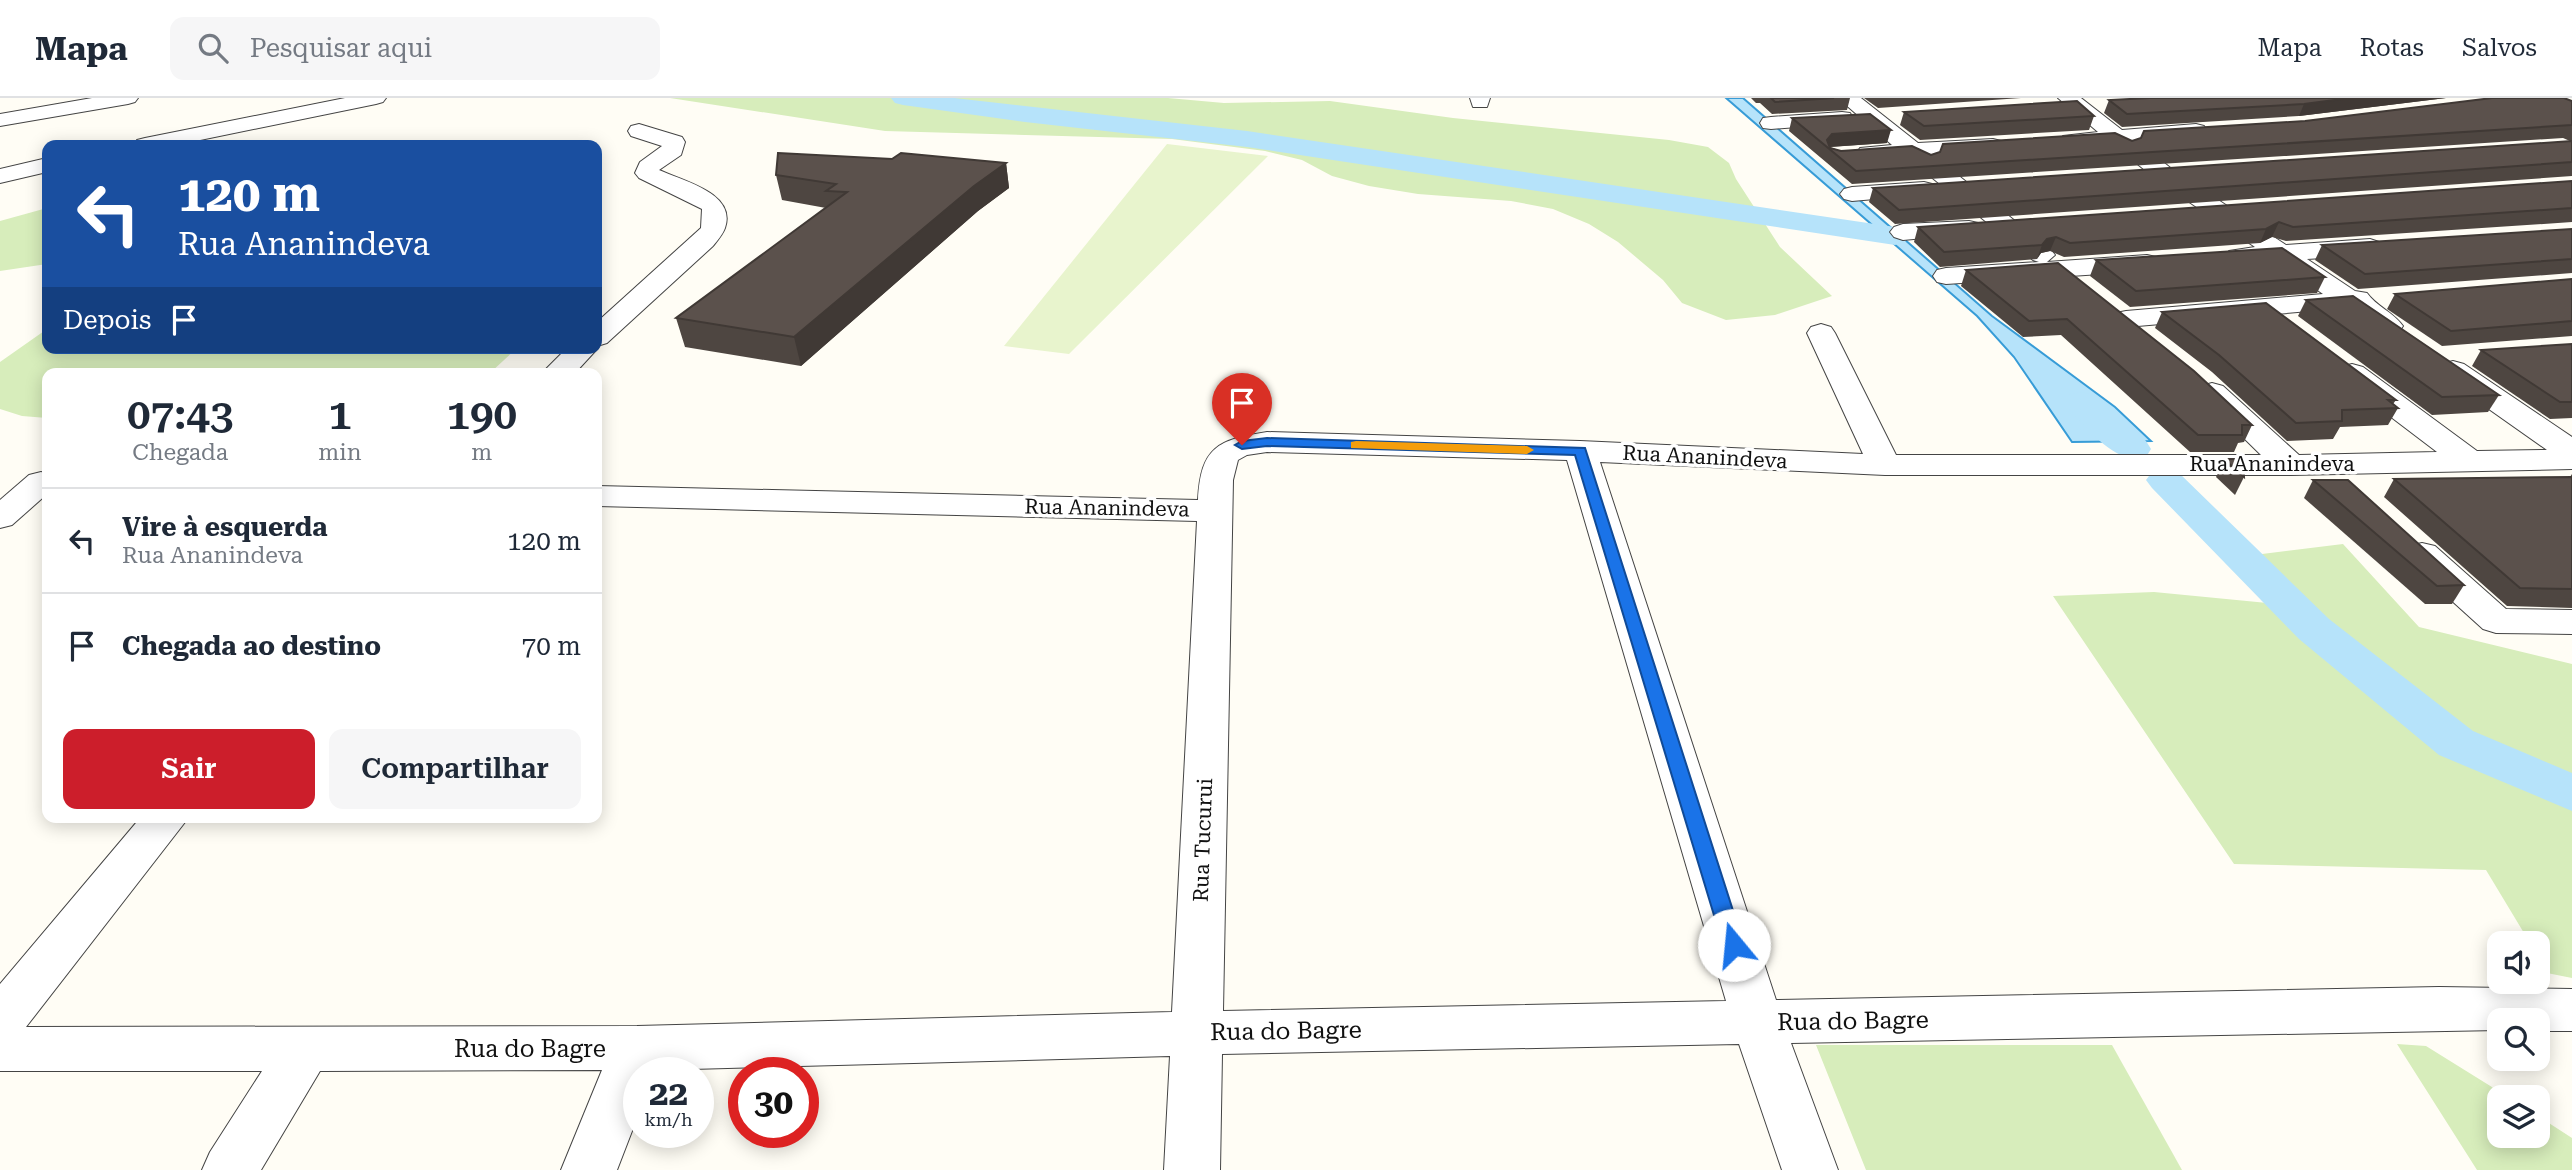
<!DOCTYPE html>
<html lang="pt">
<meta charset="utf-8">
<style>
body{margin:0;font-family:"Roboto Serif",serif;background:#f6f6f7;color:#1f2937;height:100vh;display:flex;flex-direction:column;font-size:26px;white-space:nowrap}
*{box-sizing:border-box;margin:0}
p{font-size:23px;color:#747a83}
.icon{flex:none;width:38px;height:38px;fill:none;stroke:currentColor;stroke-width:2;stroke-linecap:round;stroke-linejoin:round}
.map{position:relative;flex:1;overflow:hidden}
.side{position:absolute;left:42px;top:270px;width:560px;height:455px;display:flex;flex-direction:column;background:#fff;border-radius:14px;box-shadow:0 4px 18px #0003}
.side>*{flex:none}
.top-card{position:absolute;left:42px;top:42px;width:560px;height:214px;border-radius:14px;box-shadow:0 4px 18px #0003;background:#1a4fa0;color:#fff;overflow:hidden}
.tools{position:absolute;left:2487px;top:833px;display:grid;gap:14px}
.tools a{display:grid;place-items:center;width:63px;height:63px;border-radius:14px;background:#fff;box-shadow:0 4px 18px #0003;font-size:35px}
.speed{position:absolute;left:623px;top:959px;display:flex;gap:14px;font-size:35px;font-weight:700;text-align:center}
.speed>*{display:grid;place-content:center;width:91px;height:91px;border-radius:50%;background:#fff;box-shadow:0 4px 18px #0003;line-height:1}
.speed small{font-size:18px;font-weight:400}
.speed .limit{border:10px solid #d22;background:#fff;color:#111}
.pin{position:absolute;display:grid;place-items:center;width:60px;height:60px;color:#fff;margin:-72px -30px;border-radius:50% 50% 50% 0;rotate:-45deg;box-shadow:0 0 7px #0007}
.pin .icon{rotate:45deg}
.me{position:absolute;width:77px;margin:-38px;rotate:343deg;stroke-linejoin:round;filter:drop-shadow(0 0 5px #0008)}
.turn{display:flex;align-items:center;gap:24px;height:147px;padding:0 21px;font-size:32px}
.turn .icon{width:91px;height:91px;stroke-width:2.5}
.turn b{display:block;font-size:49px;line-height:60px}
.then{display:flex;align-items:center;height:66px;padding:0 21px;background:#0003;gap:14px;font-size:26px}
.eta{display:flex;justify-content:space-evenly;align-items:center;height:119px;text-align:center}
.eta b{font-size:42px;font-weight:600;line-height:49px}
.cta{display:flex;gap:14px;margin-top:auto;padding:14px 21px}
.cta a{flex:1;height:80px;border-radius:14px;background:#cc1e2b;color:#fff;font-size:28px;font-weight:600;line-height:80px;text-align:center}
.cta a+a{background:#f6f6f7;color:#1f2937}
ul{padding:0;list-style:none}
li{display:flex;align-items:center;gap:21px;height:105px;padding:0 21px;border-top:2px solid #e0e1e3}
li div{flex:1}
li b{display:block;font-size:26px}
li em{font-style:normal}
header{display:flex;align-items:center;gap:42px;box-sizing:border-box;height:98px;padding:0 35px;background:#fff;border-bottom:2px solid #e0e1e3}
header strong{font-size:33px}
nav{display:flex;gap:38px;margin-inline-start:auto;font-size:24px}
.search{width:490px;height:63px;background:#f6f6f7;display:flex;align-items:center;gap:18px;box-sizing:border-box;padding:0 24px;border-radius:14px;color:#747a83;font-size:26px}
.map>svg:first-child{display:block}
</style>
<header>
<strong>Mapa</strong>
<div class="search"><svg class="icon" aria-label="search" viewBox="0 0 24 24"><circle cx="10" cy="10" r="6"/><path d="M15 15l6 6"/></svg>Pesquisar aqui</div>
<nav><a>Mapa</a><a>Rotas</a><a>Salvos</a></nav>
</header>
<div class="map">
<svg width="2572" height="1072" viewBox="0 0 2572 1072">
<rect width="100%" height="100%" fill="#fffdf5"/>
<g fill="#d7edbb">
<polygon points="670,0 1168,0 1224,5 1330,3 1453,20 1669,42 1708,49 1729,65 1736,81 1780,149 1832,198 1775,217 1726,222 1682,205 1663,182 1618,144 1589,126 1553,111 1511,103 1418,96 1369,88 1332,78 1302,62 1265,53 1172,41 885,33"/>
<polygon points="47,110 47,166 0,173 0,123"/>
<polygon points="47,231 47,250 517,250 490,275 47,275 47,320 22,318 0,311 0,264"/>
<polygon points="2343,446 2419,529 2572,566 2572,880 2547,875 2538,858 2538,845 2530,845 2486,772 2234,766 2053,498 2154,494 2308,509 2254,457"/>
<polygon points="2397,946 2426,948 2508,999 2499,999 2499,1038 2538,1038 2538,1018 2572,1040 2572,1072 2477,1072"/>
<polygon points="1816,947 2112,947 2182,1072 1866,1072"/>
</g>
<polygon fill="#e8f4cd" points="1167,46 1268,58 1069,256 1004,248"/>
<polygon fill="#b6e3fa" stroke="#379cd7" stroke-width="2" points="1726,0 1743,0 1992,218 2115,309 2151,343 2072,344 2014,259 1977,218"/>
<g fill="none" stroke-linecap="round" stroke-linejoin="round">
<g fill="#b6e3fa" fill-rule="evenodd">
<polygon points="891,0 954,0 1247,33 1895,129 1905,132 1909,138 1905,144 1895,147 1247,49 1025,24 903,7 895,5"/>
<path d="M 2081,294 L 2093,297 L 2146,343 L 2151,351 L 2146,359 C 2114,367 2090,332 2069,311 L 2064,304 L 2069,297 Z"/>
<polygon points="2165,371 2178,374 2329,521 2473,633 2572,675 2572,713 2439,657 2299,541 2152,390 2146,382 2152,374"/>
</g>
<g stroke="#444" stroke-width="2">
<g id="minor">
<polygon points="92,0 138,0 135,4 128,6 0,28 0,16"/>
<polygon points="345,0 386,0 383,4 376,6 176,47 134,47 137,42 145,40"/>
<polygon points="1470,0 1490,0 1487,9 1473,9"/>
<polygon points="1838,0 1861,0 1918,45 1993,41 2001,43 2004,48 2001,53 1993,55 1934,58 2051,152 2055,157 2047,164 2147,157 2156,159 2160,165 2156,171 2147,173 1946,186 1937,184 1933,178 1937,172 1946,170 2039,164 2033,162 1908,60 1860,60 1857,55 1860,50 1892,47"/>
<path d="M 2058,0 L 2081,0 L 2122,32 L 2196,26 L 2204,28 L 2207,33 L 2204,38 L 2196,40 L 2138,44 L 2173,72 L 2286,147 L 2370,141 L 2379,144 L 2383,149 L 2379,154 L 2370,157 L 2307,161 L 2355,193 L 2367,195 C 2376,208 2393,214 2403,228 L 2399,234 L 2389,236 L 2379,234 L 2344,210 L 2126,229 L 2116,227 L 2112,221 L 2116,215 L 2126,213 L 2323,196 L 2276,163 L 2238,166 L 2229,163 L 2225,158 L 2229,153 L 2255,149 L 2157,82 L 2113,46 L 2071,50 L 2063,48 L 2060,43 L 2063,38 L 2098,34 Z"/>
<polygon points="1842,14 1850,15 1853,20 1850,25 1771,31 1763,30 1760,25 1763,20 1771,19"/>
<path d="M 639,26 L 682,39 L 685,44 L 681,57 L 659,72 C 683,83 737,95 725,130 C 723,136 717,143 713,148 L 607,245 L 597,248 L 598,250 L 575,275 L 542,275 L 567,250 L 597,250 L 597,224 L 701,130 L 702,111 L 639,80 L 635,75 L 640,64 L 662,48 L 631,38 L 628,33 L 631,28 Z"/>
<polygon points="47,60 47,74 0,85 0,71"/>
<polygon points="1924,84 1932,86 1936,91 1932,96 1852,103 1844,101 1840,96 1844,91 1852,89"/>
<polygon points="1969,123 1978,125 1981,130 1978,135 1903,142 1894,139 1890,134 1894,129 1903,126"/>
<path d="M 1821,226 L 1831,229 L 1835,235 L 1896,357 L 2261,357 L 2197,294 L 2201,288 L 2212,285 L 2223,288 L 2299,357 L 2437,354 L 2341,281 L 2337,275 L 2341,269 L 2352,266 L 2363,269 L 2477,353 L 2547,352 L 2442,278 L 2438,272 L 2442,266 L 2453,263 L 2464,266 L 2572,339 L 2572,371 L 2291,377 L 1885,377 L 1600,364 L 1776,902 L 2439,889 L 2572,891 L 2572,933 L 2538,933 L 2538,922 L 2499,922 L 2499,932 L 1791,945 L 1838,1072 L 1782,1072 L 1739,946 L 1222,956 L 1220,1072 L 1164,1072 L 1170,958 L 655,972 L 654,975 L 639,975 L 639,1015 L 617,1072 L 561,1072 L 602,972 L 320,973 L 261,1072 L 202,1072 L 210,1054 L 262,973 L 0,973 L 0,886 L 141,719 L 189,719 L 26,929 L 637,928 L 1172,914 L 1197,423 L 597,408 L 597,388 L 1198,402 C 1201,349 1217,342 1267,334 L 1580,343 L 1863,356 L 1807,235 L 1811,229 ZM 1267,354 L 1567,362 L 1726,903 L 1223,913 L 1233,382 L 1238,362 L 1247,357 Z"/>
<polygon points="41,374 47,376 47,396 12,427 0,430 0,402 29,377"/>
<polygon points="2422,445 2435,448 2506,511 2572,512 2572,536 2496,535 2483,531 2409,464 2404,456 2409,448"/>
</g>
</g>
<use href="#minor" fill="#fff" fill-rule="evenodd"/>
</g>
<g fill="#4e4641">
<polygon points="1751,0 1850,0 1847,12 1772,16 1760,5 1756,5"/>
<polygon points="1864,0 2021,0 1878,10"/>
<polygon points="2446,0 2299,18 2122,29 2104,15 2109,2"/>
<polygon points="2572,3 2572,78 1895,126 1869,104 1873,90 2570,43 2563,40 1852,86 1789,33 1792,20 1887,45 1830,49 1841,53 1931,57 2132,43 2305,23"/>
<polygon points="1904,14 2094,18 2089,32 1920,42 1900,27"/>
<polygon points="1006,65 1009,90 978,113 801,268 685,249 676,220 826,110 782,102 776,77"/>
<polygon points="2572,83 2572,124 2286,143 2272,139 2260,145 2064,159 2050,153 2041,155 2037,161 1940,169 1914,144 1918,129"/>
<polygon points="2572,131 2572,175 2358,191 2315,162 2322,147"/>
<polygon points="2096,162 2325,179 2317,195 2130,209 2090,178"/>
<polygon points="2058,165 2252,327 2244,344 2238,345 2234,354 2190,354 2061,237 2023,239 1961,188 1966,172"/>
<polygon points="2572,181 2572,238 2442,248 2387,211 2395,196"/>
<polygon points="2306,202 2499,297 2488,314 2432,317 2298,218"/>
<polygon points="2162,214 2396,302 2393,306 2398,310 2388,327 2340,329 2333,341 2287,343 2212,274 2155,230"/>
<polygon points="2572,246 2572,320 2550,321 2472,268 2481,252"/>
<polygon points="2224,361 2244,379 2235,397 2216,379"/>
<polygon points="2572,376 2572,510 2507,508 2384,399 2394,381 2570,379"/>
<polygon points="2313,382 2464,487 2452,506 2425,506 2304,400"/>
</g>
<g fill="#403935">
<polygon points="2350,0 2446,0 2299,18 2304,6"/>
<polygon points="1891,32 1887,45 1828,49 1827,42 1832,36"/>
<polygon points="1006,65 1009,90 978,113 801,268 794,239 974,88"/>
<polygon points="2279,124 2272,139 2260,145 2266,131"/>
<polygon points="2056,139 2050,153 2041,155 2037,161 2042,147 2047,141"/>
</g>
<g fill="#5b514c" stroke="#403935" stroke-width="2">
<polygon points="1771,0 1834,0 1775,4"/>
<polygon points="2150,0 2350,0 2304,6 2127,16 2109,2"/>
<polygon points="2492,0 2564,0 2572,3 2572,27 1856,73 1792,20 1870,16 1891,32 1832,36 1827,42 1830,50 1841,53 1912,48 1931,57 1940,54 1943,46 2115,35 2132,43 2141,40 2144,33 2305,23"/>
<polygon points="2077,3 2094,18 1924,28 1904,14"/>
<polygon points="2572,43 2572,64 1899,112 1873,90"/>
<polygon points="778,55 892,61 901,55 1006,65 974,88 794,239 676,220 847,94 826,93 836,86 776,77"/>
<polygon points="2572,83 2572,110 2293,129 2279,124 2266,131 2070,145 2056,139 2047,141 2042,147 1944,154 1918,129"/>
<polygon points="2572,131 2572,161 2365,176 2322,147"/>
<polygon points="2282,150 2325,179 2136,193 2096,162"/>
<polygon points="2058,165 2194,273 2252,327 2242,327 2242,337 2198,337 2067,221 2029,223 1966,172"/>
<polygon points="2572,181 2572,223 2451,233 2395,196"/>
<polygon points="2353,198 2499,297 2442,299 2306,202"/>
<polygon points="2266,205 2396,302 2388,302 2398,310 2342,312 2342,323 2296,325 2219,257 2162,214"/>
<polygon points="2572,246 2572,304 2560,304 2481,252"/>
<polygon points="2224,361 2243,361 2244,379"/>
<polygon points="2572,379 2572,491 2520,490 2394,381"/>
<polygon points="2313,382 2348,382 2464,487 2437,488"/>
</g>
<polygon fill="#1a73e8" stroke="#114b97" stroke-width="2" points="1267,340 1585,350 1744,847 1741,853 1734,855 1726,853 1723,847 1575,357 1267,348 1242,351 1235,347 1242,343"/>
<polygon fill="#f59e0b" points="1356,343 1527,348 1534,352 1527,356 1351,350 1351,344"/>
<g text-anchor="middle" stroke-width="7" stroke-linejoin="round" paint-order="stroke">
<g font-size="21" fill="#111" stroke="#fff">
<text transform="translate(1705 359) rotate(3)" y="7">Rua Ananindeva</text>
<text x="2272" y="373">Rua Ananindeva</text>
<text transform="translate(1107 410) rotate(1)" y="7">Rua Ananindeva</text>
<text transform="translate(1203 742) rotate(-88)" y="7">Rua Tucurui</text>
</g>
<g font-size="24" fill="#111" stroke="#fff">
<text transform="translate(1853 923) rotate(-1)" y="8">Rua do Bagre</text>
<text transform="translate(1286 933) rotate(-1)" y="8">Rua do Bagre</text>
<text x="530" y="959">Rua do Bagre</text>
</g>
</g>
</svg>
<div class="tools">
<a><svg class="icon" aria-label="sound" viewBox="0 0 24 24"><path d="M4 9h4l5-4v14l-5-4H4zM17 9q2 3 0 6"/></svg></a>
<a><svg class="icon" aria-label="search" viewBox="0 0 24 24"><circle cx="10" cy="10" r="6"/><path d="M15 15l6 6"/></svg></a>
<a><svg class="icon" aria-label="layers" viewBox="0 0 24 24"><path d="M12 4l9 5-9 5-9-5zM3 14l9 5 9-5"/></svg></a>
</div>
<div class="speed"><div>22<small>km/h</small></div><div class="limit">30</div></div>
<div class="pin" style="left:1242px;top:347px;background:#d93025"><svg class="icon" aria-label="arrive" viewBox="0 0 24 24"><path d="M6 21V4h12l-3 4 3 4H6"/></svg></div>
<svg class="me" style="left:1734px;top:847px" viewBox="-20 -20 40 40"><circle r="19" fill="#fff"/><path d="M0-13L10 11 0 6-10 11z" fill="#1a73e8"/></svg>
<div class="top-card">
<div class="turn"><svg class="icon" aria-label="left" viewBox="0 0 24 24"><path d="M17 20v-9H6M10 6l-5 5 5 5"/></svg><div><b>120 m</b>Rua Ananindeva</div></div>
<div class="then">Depois<svg class="icon" aria-label="arrive" viewBox="0 0 24 24"><path d="M6 21V4h12l-3 4 3 4H6"/></svg></div>
</div>
<section class="side">
<div class="eta">
<div><b>07:43</b><p>Chegada</p></div>
<div><b>1</b><p>min</p></div>
<div><b>190</b><p>m</p></div>
</div>
<ul>
<li><svg class="icon" aria-label="left" viewBox="0 0 24 24"><path d="M17 20v-9H6M10 6l-5 5 5 5"/></svg><div><b>Vire à esquerda</b><p>Rua Ananindeva</p></div><em>120 m</em></li>
<li><svg class="icon" aria-label="arrive" viewBox="0 0 24 24"><path d="M6 21V4h12l-3 4 3 4H6"/></svg><div><b>Chegada ao destino</b></div><em>70 m</em></li>
</ul>
<div class="cta"><a>Sair</a><a>Compartilhar</a></div>
</section>
</div>
